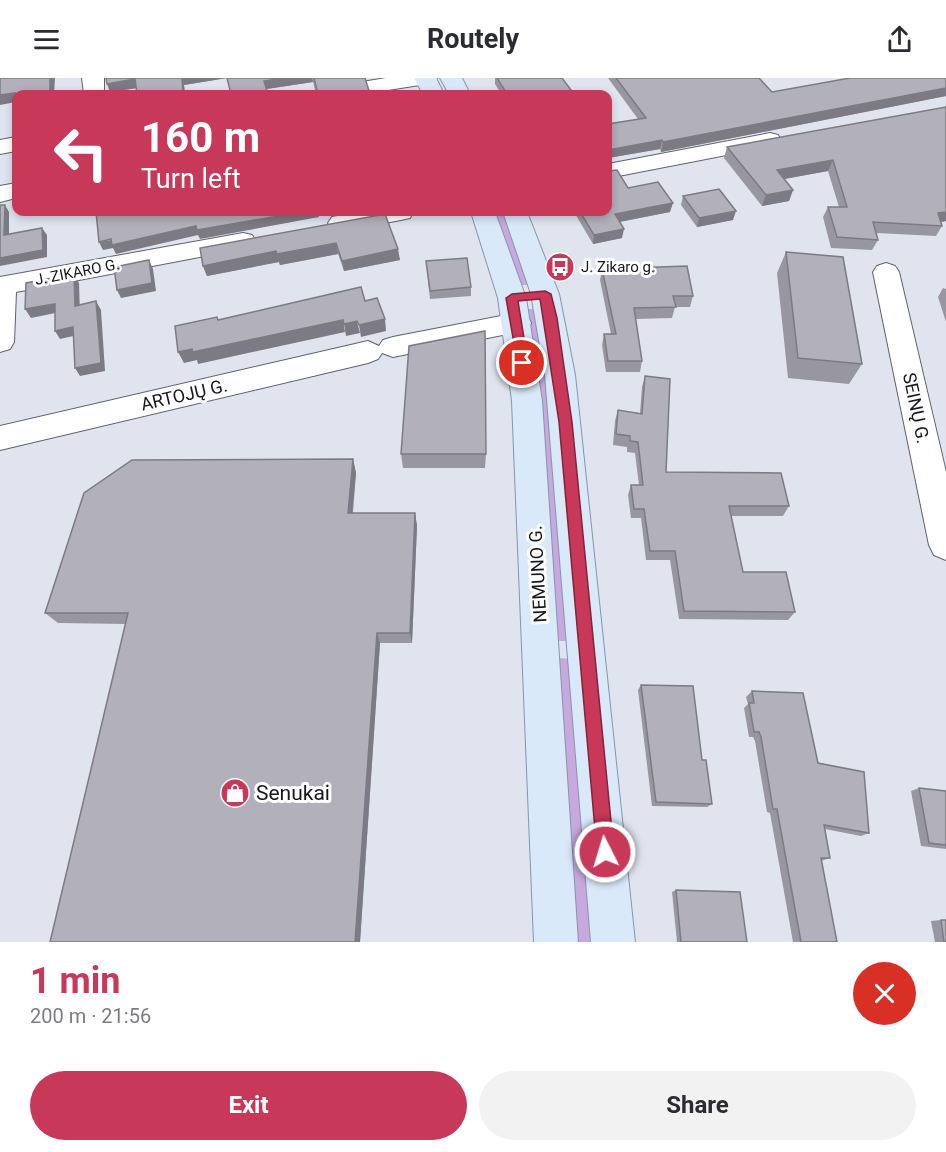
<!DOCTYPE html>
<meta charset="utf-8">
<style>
body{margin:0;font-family:Roboto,sans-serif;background:#f2f2f3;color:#2b2b33;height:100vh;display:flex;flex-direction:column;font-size:22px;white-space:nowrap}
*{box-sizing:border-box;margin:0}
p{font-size:20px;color:#7c7c81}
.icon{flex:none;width:33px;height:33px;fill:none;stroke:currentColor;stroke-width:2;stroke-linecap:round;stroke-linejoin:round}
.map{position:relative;height:864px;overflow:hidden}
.details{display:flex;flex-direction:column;background:#fff;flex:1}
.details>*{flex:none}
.top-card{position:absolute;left:12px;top:12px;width:600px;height:126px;border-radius:12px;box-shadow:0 3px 9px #0003;background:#c83859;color:#fff;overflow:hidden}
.pin{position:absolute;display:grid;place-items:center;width:51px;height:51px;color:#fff;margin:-26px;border:3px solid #fff;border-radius:50%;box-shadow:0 2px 6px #0007}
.me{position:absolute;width:66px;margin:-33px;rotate:355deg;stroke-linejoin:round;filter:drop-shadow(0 0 4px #0008)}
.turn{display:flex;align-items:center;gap:21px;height:126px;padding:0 30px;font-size:27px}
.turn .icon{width:78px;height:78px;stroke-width:2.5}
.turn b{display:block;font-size:42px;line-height:51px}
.round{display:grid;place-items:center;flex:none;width:63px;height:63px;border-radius:32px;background:#f2f2f3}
.overview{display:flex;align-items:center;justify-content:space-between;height:102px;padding:0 30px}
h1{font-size:36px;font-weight:700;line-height:45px;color:#c83859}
.primary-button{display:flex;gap:12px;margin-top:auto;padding:12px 30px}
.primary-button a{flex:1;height:69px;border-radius:36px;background:#c83859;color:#fff;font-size:24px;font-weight:700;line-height:69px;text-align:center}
.primary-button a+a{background:#f2f2f3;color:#2b2b33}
header{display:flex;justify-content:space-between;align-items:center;height:78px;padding:0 30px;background:#fff;font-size:27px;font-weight:700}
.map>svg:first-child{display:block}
</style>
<header><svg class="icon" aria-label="menu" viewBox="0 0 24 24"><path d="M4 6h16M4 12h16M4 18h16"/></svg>Routely<svg class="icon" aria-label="share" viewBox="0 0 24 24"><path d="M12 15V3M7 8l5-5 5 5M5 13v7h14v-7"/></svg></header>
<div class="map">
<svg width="946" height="864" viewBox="0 0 946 864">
<rect width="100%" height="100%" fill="#e0e4ef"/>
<g fill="#c8a8de">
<polygon points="494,134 506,134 529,204 527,207 518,207"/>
<polygon points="528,231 533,231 535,235 546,294 572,563 557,563 545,365 526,234"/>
<polygon points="558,580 573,581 593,864 578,864"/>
</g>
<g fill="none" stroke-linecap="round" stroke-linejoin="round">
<g stroke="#5e626b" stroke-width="2">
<g id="minor">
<polygon points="82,0 104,0 104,16 84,16"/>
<polygon points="386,0 437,0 434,5 426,6 363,16 315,16 318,11 326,10"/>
<polygon points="770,55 778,57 781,62 778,67 608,100 608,86"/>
<polygon points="16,59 16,73 0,76 0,62"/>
<polygon points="16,105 16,120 0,124 0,108"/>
<polygon points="360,134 413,134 410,140 401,142 341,153 332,151 328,145 332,139"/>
<polygon points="243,155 252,157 256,163 252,169 16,214 14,264 10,271 0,274 0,199"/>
<polygon points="886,185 895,188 899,194 946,394 946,482 934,477 929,467 873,194 877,188"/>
<polygon points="517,235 527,238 531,245 527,252 393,279 382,275 378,281 368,285 0,372 0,348 368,263 379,268 383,262 393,259"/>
</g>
</g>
<g stroke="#8496aa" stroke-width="2">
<g id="major">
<polygon points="414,0 436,0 444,16 423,16"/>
<polygon points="440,0 462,0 470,16 449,16"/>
<polygon points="471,134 495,134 526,220 542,323 578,864 534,864 512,323 498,220"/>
<polygon points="503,134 527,134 559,216 575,297 635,864 591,864 545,297 531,216"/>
</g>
</g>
<use href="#minor" fill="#fff" fill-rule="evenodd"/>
<use href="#major" fill="#d9e9fa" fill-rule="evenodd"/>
</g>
<g fill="#9897a1">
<polygon points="106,0 365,0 370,16 316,16 313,4 267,11 227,0 184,7 185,16 137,16 136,10 110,14"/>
<polygon points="495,0 562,0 574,16 501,16 495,6"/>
<polygon points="608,0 759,0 772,14 946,0 946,18 661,74 660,71 608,80 638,41"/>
<polygon points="946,29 946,143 941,144 942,148 936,158 876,155 878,162 872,172 831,170 823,139 828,129 839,129 828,93 784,101 793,112 789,123 762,128 724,80 727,69"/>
<polygon points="608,93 628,110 670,134 620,144 622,160 593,166 574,134 608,134"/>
<polygon points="683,118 733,142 697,149 681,127"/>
<polygon points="385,136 400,182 344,193 338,176 280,187 279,184 207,198 203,188"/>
<polygon points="786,174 862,286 849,306 788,300 777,195"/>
<polygon points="426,183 471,209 471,218 430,221"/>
<polygon points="602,191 693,218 690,229 675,229 672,240 636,241 642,283 640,294 606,294 602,267 604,256 611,256 600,202"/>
<polygon points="943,210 946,211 946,244 938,219"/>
<polygon points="645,298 666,394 789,428 783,438 731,438 743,494 795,534 788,542 679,541 670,482 646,482 641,440 631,440 628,417 631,407 639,407 635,375 627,374 627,369 613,367 615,343 618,332 640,335 642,309"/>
<polygon points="401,376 486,376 485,390 403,390"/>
<polygon points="353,381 356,395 353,435 415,435 417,448 412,565 380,565 360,864 50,864 126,546 58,545 45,535"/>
<polygon points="641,607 702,682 712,726 707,729 652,728 638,612"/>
<polygon points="752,613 818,685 869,755 861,758 825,751 830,780 821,783 837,864 793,864 770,735 767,734 755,663 753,659 749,659 744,630 748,626 746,619"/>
<polygon points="919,710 946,713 946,771 921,768 911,713"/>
<polygon points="676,812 747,864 677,864 672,814"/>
<polygon points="941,842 946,864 935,864 931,843"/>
</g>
<g fill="#7c7b83">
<polygon points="50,0 55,0 54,16 50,16"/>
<polygon points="182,0 227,0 184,7 185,16 183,16"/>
<polygon points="283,0 312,0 313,4 266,11 264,3"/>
<polygon points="135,1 138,10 110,14 107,6"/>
<polygon points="946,10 946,18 661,74 663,64"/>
<polygon points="15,15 16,24 0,27 0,17"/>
<polygon points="662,62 660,71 608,80 608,72"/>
<polygon points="833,82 828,93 773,103 777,92"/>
<polygon points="793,112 789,123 762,128 766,117"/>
<polygon points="673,125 670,134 613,145 615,136"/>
<polygon points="5,127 9,134 9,164 4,157"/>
<polygon points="736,133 733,142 697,149 699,140"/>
<polygon points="302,134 318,134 319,139 200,161 198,157 116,176 113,170 103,172 99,164 196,148"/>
<polygon points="946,134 946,143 931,146 938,135"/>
<polygon points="42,150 47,157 47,179 0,188 0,180"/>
<polygon points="624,151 622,160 593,166 594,157"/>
<polygon points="336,165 338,176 280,187 279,184 207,198 203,188 276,173"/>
<polygon points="398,171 400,182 344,193 342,183"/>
<polygon points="149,182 153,191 156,213 121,220 117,212"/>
<polygon points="74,196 79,205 80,236 75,228"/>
<polygon points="96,223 101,232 105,293 80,298 75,290"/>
<polygon points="55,226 60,234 31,240 25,231"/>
<polygon points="385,241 386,253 361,259 359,247"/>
<polygon points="343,242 345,254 198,286 197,282 184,285 178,274"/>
<polygon points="357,243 360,255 346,258 344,246"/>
<polygon points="73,249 78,257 60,261 55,253"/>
<polygon points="353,381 356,395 351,448 348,435"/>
<polygon points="415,435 417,448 412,565 410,555"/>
<polygon points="377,555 380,565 360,864 355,864"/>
</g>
<g fill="#b1b0bb" stroke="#7c7b83" stroke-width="1.5">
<polygon points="0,0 50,0 50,16 16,16 16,26 13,26 15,15 0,17"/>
<polygon points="106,0 182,0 183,16 137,16 135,1 107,6"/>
<polygon points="227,0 283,0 264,3 268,16 231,16"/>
<polygon points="314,0 365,0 370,16 318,16"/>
<polygon points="497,0 562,0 574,16 507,16"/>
<polygon points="616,0 759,0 772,14 850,0 946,0 946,10 663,64 662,62 608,72 608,46 646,40"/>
<polygon points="946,29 946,134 938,135 942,148 873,144 878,162 837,159 828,129 847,129 833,82 777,92 793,112 766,117 727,69"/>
<polygon points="608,82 608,93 617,92 628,110 658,104 673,125 615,136 624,151 594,157 580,134 608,134"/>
<polygon points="719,111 736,133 699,140 683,118"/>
<polygon points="0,127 5,127 4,157 42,150 43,172 0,180"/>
<polygon points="96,134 302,134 197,152 196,148 112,167 111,161 99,164"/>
<polygon points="385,136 398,171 342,183 336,165 277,176 276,173 203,188 200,170"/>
<polygon points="786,174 843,179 862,286 798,280"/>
<polygon points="467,180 471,209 430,213 426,183"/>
<polygon points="149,182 152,205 117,212 114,189"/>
<polygon points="687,188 693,218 673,218 676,229 634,230 642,283 608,283 604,256 616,256 602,191"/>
<polygon points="74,196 75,228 96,223 101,285 75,290 73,249 55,253 55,226 25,231 26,205"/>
<polygon points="361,209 365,223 377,220 385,241 359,247 357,243 344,246 343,242 193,274 192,271 178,274 175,248 217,239 218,242"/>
<polygon points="485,253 486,376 401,376 409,268"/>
<polygon points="645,298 670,301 666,394 781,395 789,428 729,428 743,494 786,494 795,534 684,533 675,473 650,473 644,431 634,431 631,407 643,407 638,364 630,363 630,358 616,356 618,332 642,336"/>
<polygon points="353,381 348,435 415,435 410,555 377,555 355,864 50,864 128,535 45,535 84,415 132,382"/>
<polygon points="641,607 693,608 702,682 706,682 712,726 656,724"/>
<polygon points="752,613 803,615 818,685 864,694 869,755 824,747 830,780 821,780 837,864 801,864 777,731 773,731 761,659 759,654 754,654 749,625 754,625"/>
<polygon points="919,710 946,713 946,767 929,765"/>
<polygon points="676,812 740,814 747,864 681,864"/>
<polygon points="941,842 946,842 946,864 944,864"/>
</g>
<polygon fill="#c83859" stroke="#82243a" stroke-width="1.5" points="545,213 551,216 557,240 572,344 614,774 612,780 605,783 599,780 597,774 559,344 540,221 518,223 528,285 522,289 518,288 506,220 512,216"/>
<defs>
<g id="bus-disc" transform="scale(1.5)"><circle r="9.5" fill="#c83859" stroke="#fff"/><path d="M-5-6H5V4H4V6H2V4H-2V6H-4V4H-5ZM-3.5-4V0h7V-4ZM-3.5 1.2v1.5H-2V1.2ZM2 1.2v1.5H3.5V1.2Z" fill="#fff"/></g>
<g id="shop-disc" transform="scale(1.5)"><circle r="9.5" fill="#c83859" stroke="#fff"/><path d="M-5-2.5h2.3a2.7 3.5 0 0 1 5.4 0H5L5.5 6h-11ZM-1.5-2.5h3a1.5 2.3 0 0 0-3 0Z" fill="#fff"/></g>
</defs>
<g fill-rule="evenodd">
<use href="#bus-disc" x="560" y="189"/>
<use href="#shop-disc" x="235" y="715"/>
</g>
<g text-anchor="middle" stroke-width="6" stroke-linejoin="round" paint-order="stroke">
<g font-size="15" fill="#17181c" stroke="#fff" text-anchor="start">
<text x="581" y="194">J. Zikaro g.</text>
</g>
<g font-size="15" fill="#17181c" stroke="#fff">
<text transform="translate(77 194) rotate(-11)" y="5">J. ZIKARO G.</text>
</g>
<g font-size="18" fill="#17181c" stroke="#fff">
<text transform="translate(184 317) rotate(-13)" y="6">ARTOJŲ G.</text>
<text transform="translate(916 330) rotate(78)" y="6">SEINŲ G.</text>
<text transform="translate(538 496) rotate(-93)" y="6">NEMUNO G.</text>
</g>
<g font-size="21" fill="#17181c" stroke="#fff" text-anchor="start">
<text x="256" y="722">Senukai</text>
</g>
</g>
</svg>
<div class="pin" style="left:522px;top:285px;background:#d93025"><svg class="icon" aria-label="arrive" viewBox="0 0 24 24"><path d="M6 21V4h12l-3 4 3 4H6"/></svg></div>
<svg class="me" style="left:605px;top:774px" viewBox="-20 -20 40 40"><circle r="17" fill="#c83859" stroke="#fff" stroke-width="3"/><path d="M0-11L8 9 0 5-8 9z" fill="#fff"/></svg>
<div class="top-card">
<div class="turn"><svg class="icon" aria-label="left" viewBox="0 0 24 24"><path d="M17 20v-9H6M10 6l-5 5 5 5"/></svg><div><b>160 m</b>Turn left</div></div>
</div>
</div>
<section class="details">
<div class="overview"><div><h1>1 min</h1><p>200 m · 21:56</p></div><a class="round" style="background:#d93025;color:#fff"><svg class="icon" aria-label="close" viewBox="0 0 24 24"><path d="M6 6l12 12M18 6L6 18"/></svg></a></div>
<div class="primary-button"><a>Exit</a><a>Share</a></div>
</section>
